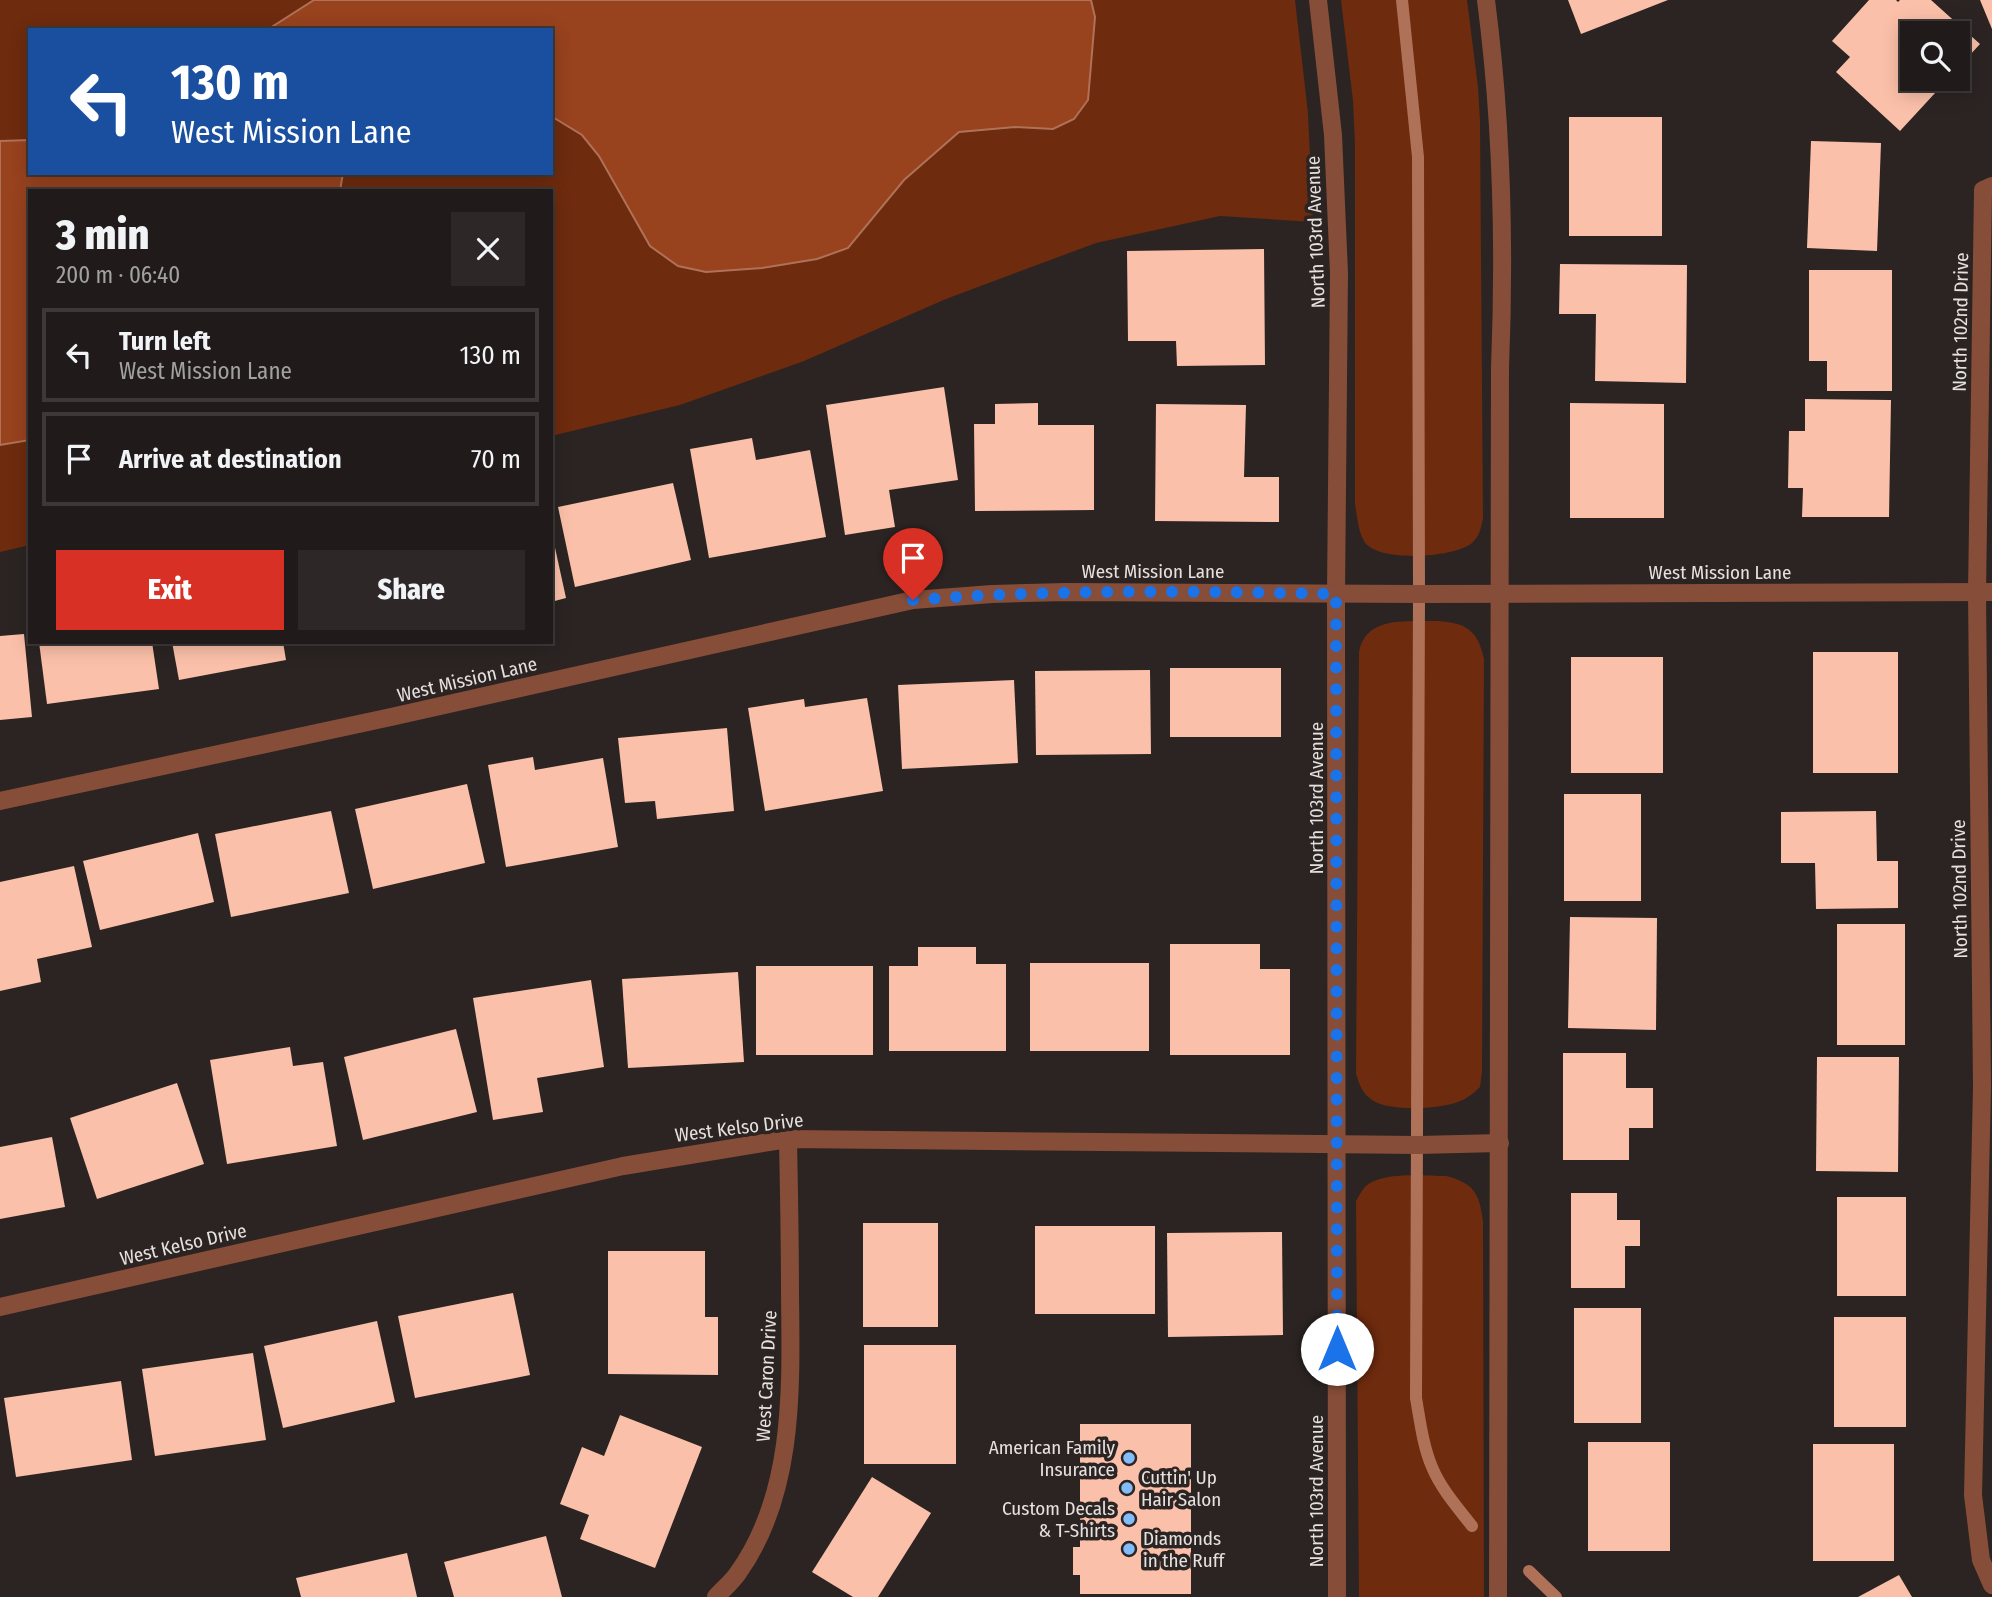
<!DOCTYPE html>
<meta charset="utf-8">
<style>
body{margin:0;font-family:"Fira Sans Condensed",sans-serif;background:#2d2827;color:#f1f3f6;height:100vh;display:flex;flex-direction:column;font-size:26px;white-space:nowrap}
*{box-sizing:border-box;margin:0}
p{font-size:23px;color:#a2a1a2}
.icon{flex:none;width:38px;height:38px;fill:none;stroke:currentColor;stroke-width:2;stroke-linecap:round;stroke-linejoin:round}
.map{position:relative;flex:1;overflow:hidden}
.drawer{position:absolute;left:28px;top:189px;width:525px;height:455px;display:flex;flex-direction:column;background:#201b1a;border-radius:0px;box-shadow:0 4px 18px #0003,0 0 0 2px #3d3939}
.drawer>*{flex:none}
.banner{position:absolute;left:28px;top:28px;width:525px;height:147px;border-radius:0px;box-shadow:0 4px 18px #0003,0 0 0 2px #3d3939;background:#1a4fa0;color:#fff;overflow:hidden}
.tools{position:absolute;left:1900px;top:21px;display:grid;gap:14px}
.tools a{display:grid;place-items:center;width:70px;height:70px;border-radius:0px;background:#201b1a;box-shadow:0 4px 18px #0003,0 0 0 2px #3d3939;font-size:35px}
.pin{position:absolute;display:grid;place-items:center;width:60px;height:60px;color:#fff;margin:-72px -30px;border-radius:50% 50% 50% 0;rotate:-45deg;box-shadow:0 0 7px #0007}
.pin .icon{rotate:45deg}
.me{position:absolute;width:77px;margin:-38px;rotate:0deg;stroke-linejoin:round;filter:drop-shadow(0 0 5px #0008)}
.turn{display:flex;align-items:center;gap:24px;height:147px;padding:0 28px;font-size:32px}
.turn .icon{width:91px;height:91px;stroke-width:2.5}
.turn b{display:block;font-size:49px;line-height:60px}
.round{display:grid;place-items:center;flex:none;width:74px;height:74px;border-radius:0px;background:#2d2827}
.head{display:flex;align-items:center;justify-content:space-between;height:119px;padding:0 28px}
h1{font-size:42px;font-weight:800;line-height:52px}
.cta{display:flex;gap:14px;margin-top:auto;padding:14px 28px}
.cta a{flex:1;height:80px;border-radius:0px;background:#d93025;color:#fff;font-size:28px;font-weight:800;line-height:80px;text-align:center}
.cta a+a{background:#2d2827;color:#f1f3f6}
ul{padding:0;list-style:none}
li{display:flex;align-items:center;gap:21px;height:94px;margin:0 14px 10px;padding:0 14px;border:4px solid #3d3939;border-radius:0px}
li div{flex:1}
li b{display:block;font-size:26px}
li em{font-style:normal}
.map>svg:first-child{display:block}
</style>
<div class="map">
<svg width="1992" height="1597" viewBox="0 0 1992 1597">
<rect width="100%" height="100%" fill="#2b2422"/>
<g fill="#6e2b0e" fill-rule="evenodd">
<path d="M 0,0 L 1295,0 L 1308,113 L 1313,222 L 1220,216 L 1096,243 L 946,299 L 804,361 L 680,405 L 551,436 L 551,191 L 30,191 L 30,545 L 0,552 ZM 30,30 L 551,30 L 551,173 L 30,173 Z"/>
<path d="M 1341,0 L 1467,0 L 1478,87 L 1480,121 L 1483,519 C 1481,528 1479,537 1472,543 C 1455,558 1376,563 1364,541 C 1358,531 1357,515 1355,504 L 1355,145 L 1353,101 Z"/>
<path d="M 1438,621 C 1466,623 1478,630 1484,659 L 1482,1072 L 1480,1087 C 1473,1094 1466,1099 1458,1102 C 1439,1109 1389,1112 1372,1100 C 1362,1093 1359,1084 1356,1073 L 1359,652 C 1366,615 1408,622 1438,621 Z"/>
<path d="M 1446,1176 C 1474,1183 1480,1194 1483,1222 L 1484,1597 L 1359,1597 L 1356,1201 C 1359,1196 1361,1191 1365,1187 C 1381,1171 1424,1176 1446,1176 Z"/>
</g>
<g fill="#98421e" stroke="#af7258" stroke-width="2">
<polygon points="314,0 1091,0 1095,17 1088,100 1074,119 1053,129 1015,127 959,132 904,180 848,248 817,259 762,268 706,272 678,266 650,246 599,156 582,135 551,116 551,30 267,30"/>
<polygon points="30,140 30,173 343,173 340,191 30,191 30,440 0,445 0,141"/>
</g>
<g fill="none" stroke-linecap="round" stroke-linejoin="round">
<g stroke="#af7258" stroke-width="12">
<path d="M 1402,0 L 1418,157 L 1419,594 L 1416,1398 C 1420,1421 1423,1446 1432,1467 C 1441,1489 1458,1508 1472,1526"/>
<polyline points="1529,1571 1556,1597"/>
</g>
</g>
<g fill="#fbc0a9">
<polygon points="1568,0 1668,0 1581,34"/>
<polygon points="1869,0 1896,0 1898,2 1900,0 1931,0 1980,44 1958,68 1958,33 1913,33 1913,79 1948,79 1900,131 1836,72 1850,57 1832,41"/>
<polygon points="1980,0 1992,0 1992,29"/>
<rect x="1569" y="117" width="93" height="119"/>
<polygon points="1811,141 1881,143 1877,251 1807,248"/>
<polygon points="1264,249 1265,365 1177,366 1176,341 1128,341 1127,251"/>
<polygon points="1560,264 1687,265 1686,383 1595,381 1596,314 1559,314"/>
<polygon points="1809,270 1892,270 1892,391 1827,391 1827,361 1809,361"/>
<polygon points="944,387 958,480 889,490 895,527 845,535 826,405"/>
<polygon points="1805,399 1891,400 1889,517 1802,517 1803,488 1788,488 1789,431 1805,431"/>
<polygon points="1038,403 1038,425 1094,425 1094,510 975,511 974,424 995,424 995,404"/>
<polygon points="1570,403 1664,404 1664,518 1570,518"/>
<polygon points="1156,404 1246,405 1244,477 1279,477 1279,522 1155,521"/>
<polygon points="752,438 756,460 810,450 826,537 709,558 690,449"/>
<polygon points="673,483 691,560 575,587 558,507"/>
<polygon points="552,534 566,598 551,602 551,535"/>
<polygon points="24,634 32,717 0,720 0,636"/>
<polygon points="39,642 152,642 159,689 47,704"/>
<polygon points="172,642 283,642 286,660 179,680"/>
<rect x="1813" y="652" width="85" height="121"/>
<rect x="1571" y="657" width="92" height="116"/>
<rect x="1170" y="668" width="111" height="69"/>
<polygon points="1150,670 1151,754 1036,755 1035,671"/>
<polygon points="1014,680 1018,763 902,769 898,685"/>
<polygon points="867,698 883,791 765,811 748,708 804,699 805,707"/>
<polygon points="727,728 734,811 657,819 655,801 625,803 618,738"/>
<polygon points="533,757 535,770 603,758 618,847 506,867 488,765"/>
<polygon points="467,784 485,863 373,889 355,809"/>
<rect x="1564" y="794" width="77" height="107"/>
<polygon points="331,811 349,893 231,917 215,834"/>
<polygon points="1876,811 1877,861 1898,861 1898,908 1816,909 1815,863 1781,863 1781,812"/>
<polygon points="198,833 214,902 100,930 83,861"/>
<polygon points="74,866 92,947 37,959 41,982 0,991 0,882"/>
<polygon points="1570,917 1657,918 1656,1030 1568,1028"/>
<rect x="1837" y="924" width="68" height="121"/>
<polygon points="1170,944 1260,944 1260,969 1290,969 1290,1055 1170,1055"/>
<polygon points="918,947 976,947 976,964 1006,964 1006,1051 889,1051 889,966 918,966"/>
<rect x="1030" y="963" width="119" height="88"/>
<rect x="756" y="966" width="117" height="89"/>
<polygon points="738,972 744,1062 628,1068 622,979"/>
<polygon points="591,980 604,1067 537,1078 543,1112 493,1120 473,998"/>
<polygon points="456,1029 477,1112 363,1140 344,1057"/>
<polygon points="290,1047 293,1066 323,1062 337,1146 227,1164 210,1060"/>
<polygon points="1563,1053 1626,1053 1626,1088 1653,1088 1653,1128 1629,1128 1629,1160 1563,1160"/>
<polygon points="1817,1057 1899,1057 1898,1172 1816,1171"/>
<polygon points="177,1083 204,1164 97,1199 70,1118"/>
<polygon points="52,1137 65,1207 0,1219 0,1147"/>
<polygon points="1571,1193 1617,1193 1617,1220 1640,1220 1640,1246 1625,1246 1625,1288 1571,1288"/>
<rect x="1837" y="1197" width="69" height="99"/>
<rect x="863" y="1223" width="75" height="104"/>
<rect x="1035" y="1226" width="120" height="88"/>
<polygon points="1282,1232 1283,1335 1168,1337 1167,1233"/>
<polygon points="608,1251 705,1251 705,1317 718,1317 718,1375 608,1374"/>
<polygon points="513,1293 530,1375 415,1398 398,1316"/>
<rect x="1574" y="1308" width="67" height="115"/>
<rect x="1834" y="1317" width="72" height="110"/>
<polygon points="377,1321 395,1402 283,1428 264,1346"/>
<rect x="864" y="1345" width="92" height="119"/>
<polygon points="253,1353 266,1440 155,1456 142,1369"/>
<polygon points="121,1381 132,1460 16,1477 4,1398"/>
<polygon points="620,1415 702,1447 655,1568 580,1539 589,1515 560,1504 582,1447 604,1456"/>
<polygon points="1080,1424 1191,1424 1191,1594 1080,1594 1080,1575 1073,1575 1073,1547 1080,1547"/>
<rect x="1588" y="1442" width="82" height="109"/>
<rect x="1813" y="1444" width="81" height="117"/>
<polygon points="872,1477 931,1513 878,1597 853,1597 812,1572"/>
<polygon points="546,1536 562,1597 454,1597 444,1562"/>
<polygon points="407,1553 417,1597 301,1597 296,1578"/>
<polygon points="1899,1575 1912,1597 1858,1597"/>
</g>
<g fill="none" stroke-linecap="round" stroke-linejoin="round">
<g stroke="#864d38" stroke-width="18">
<polyline points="1318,0 1333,135 1339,273 1336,594 1337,1597"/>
<path d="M 1486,0 C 1502,123 1505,244 1500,368 L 1498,1597"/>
<polyline points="1992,186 1983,190 1977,593 1982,1087 1973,1495 1981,1560 1992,1585"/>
<polyline points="0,801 391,717 913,600 992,594 1066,592 1419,594 1992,592"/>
<polyline points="0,1307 623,1166 788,1139 1418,1145 1500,1143"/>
<path d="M 716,1597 C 723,1589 732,1582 738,1573 C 795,1493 791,1388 790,1294 C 790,1242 789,1190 788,1139"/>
</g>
</g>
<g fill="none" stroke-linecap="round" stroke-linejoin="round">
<path stroke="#1a73e8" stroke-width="12" stroke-dasharray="0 21.6" d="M 913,600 C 1054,589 1195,591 1336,594 L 1337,1349"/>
</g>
<g fill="#83bcfb" stroke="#2b2422" stroke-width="2.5">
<circle cx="1129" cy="1458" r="7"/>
<circle cx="1127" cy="1488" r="7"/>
<circle cx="1129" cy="1519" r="7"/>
<circle cx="1129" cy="1549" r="7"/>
</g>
<g text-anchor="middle" stroke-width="7" stroke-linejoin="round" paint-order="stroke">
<g font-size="19" fill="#e5e1df" stroke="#2b2422">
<text transform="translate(1315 232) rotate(-92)" y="7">North 103rd Avenue</text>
<text transform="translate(1960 322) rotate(-89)" y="7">North 102nd Drive</text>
<text x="1153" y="578">West Mission Lane</text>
<text x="1720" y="579">West Mission Lane</text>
<text transform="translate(467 679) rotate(-13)" y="7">West Mission Lane</text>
<text transform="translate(1316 798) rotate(-90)" y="7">North 103rd Avenue</text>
<text transform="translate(1959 889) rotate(-91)" y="7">North 102nd Drive</text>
<text transform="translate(739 1127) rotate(-7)" y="7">West Kelso Drive</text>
<text transform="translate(183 1244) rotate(-13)" y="7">West Kelso Drive</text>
<text transform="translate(766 1376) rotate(-87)" y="7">West Caron Drive</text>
<text transform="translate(1316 1491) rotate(-90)" y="7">North 103rd Avenue</text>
</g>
<g font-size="19" fill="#e5e1df" stroke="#2b2422" text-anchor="end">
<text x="1115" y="1454">American Family<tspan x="1115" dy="22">Insurance</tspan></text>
<text x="1141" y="1484" text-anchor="start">Cuttin' Up<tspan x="1141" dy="22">Hair Salon</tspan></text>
<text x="1115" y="1515">Custom Decals<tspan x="1115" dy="22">&amp; T-Shirts</tspan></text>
<text x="1143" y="1545" text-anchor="start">Diamonds<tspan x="1143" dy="22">in the Ruff</tspan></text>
</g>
</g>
</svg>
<div class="tools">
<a><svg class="icon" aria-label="search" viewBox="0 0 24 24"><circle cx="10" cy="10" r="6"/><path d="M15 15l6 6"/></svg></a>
</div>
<div class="pin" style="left:913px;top:600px;background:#d93025"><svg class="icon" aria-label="arrive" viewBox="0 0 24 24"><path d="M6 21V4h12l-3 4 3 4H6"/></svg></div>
<svg class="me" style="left:1337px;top:1349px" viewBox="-20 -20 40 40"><circle r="19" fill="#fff"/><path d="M0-13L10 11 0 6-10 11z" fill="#1a73e8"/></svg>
<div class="banner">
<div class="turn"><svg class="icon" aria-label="left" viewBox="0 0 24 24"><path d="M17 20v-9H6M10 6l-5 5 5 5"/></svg><div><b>130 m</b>West Mission Lane</div></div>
</div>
<section class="drawer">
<div class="head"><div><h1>3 min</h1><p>200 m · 06:40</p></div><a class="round"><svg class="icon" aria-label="close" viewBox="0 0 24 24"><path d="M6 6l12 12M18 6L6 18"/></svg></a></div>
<ul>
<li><svg class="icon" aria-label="left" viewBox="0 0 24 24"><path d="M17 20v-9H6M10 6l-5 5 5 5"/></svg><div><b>Turn left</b><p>West Mission Lane</p></div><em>130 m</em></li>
<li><svg class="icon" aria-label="arrive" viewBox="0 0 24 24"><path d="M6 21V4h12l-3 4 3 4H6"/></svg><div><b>Arrive at destination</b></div><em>70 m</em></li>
</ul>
<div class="cta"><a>Exit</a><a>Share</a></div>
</section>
</div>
